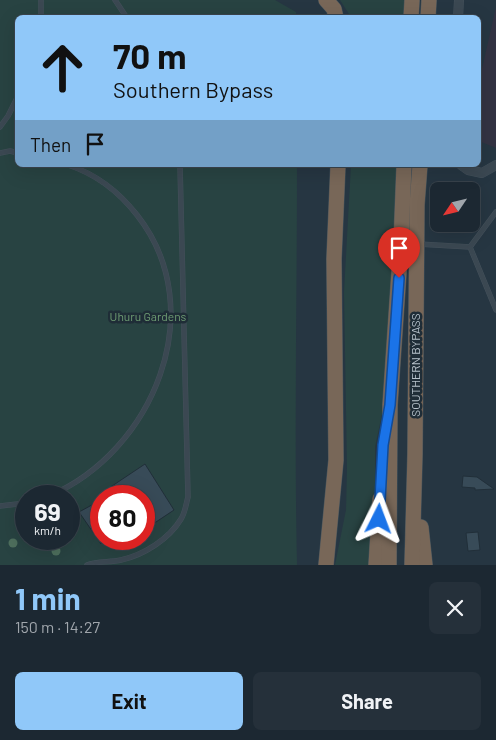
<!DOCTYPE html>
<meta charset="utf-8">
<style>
body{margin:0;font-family:Barlow,sans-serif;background:#25303a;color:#f1f3f6;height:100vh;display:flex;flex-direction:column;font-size:19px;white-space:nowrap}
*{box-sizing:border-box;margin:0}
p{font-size:16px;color:#a0a6ac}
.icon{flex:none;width:28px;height:28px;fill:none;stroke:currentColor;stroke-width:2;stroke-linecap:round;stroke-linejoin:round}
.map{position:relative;height:565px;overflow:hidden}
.details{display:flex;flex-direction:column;background:#1c2832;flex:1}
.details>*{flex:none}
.banner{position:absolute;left:15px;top:15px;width:466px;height:152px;border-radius:8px;box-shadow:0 5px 20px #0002,0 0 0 1px #3a444d;background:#90c8f9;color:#111;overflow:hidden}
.needle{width:32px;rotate:235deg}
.fabs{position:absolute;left:430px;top:182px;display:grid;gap:10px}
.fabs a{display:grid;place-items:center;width:50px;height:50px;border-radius:8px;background:#1c2832;box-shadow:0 5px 20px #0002,0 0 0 1px #3a444d;font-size:25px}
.speed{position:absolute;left:15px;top:485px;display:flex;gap:10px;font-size:25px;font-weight:700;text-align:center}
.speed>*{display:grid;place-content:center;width:65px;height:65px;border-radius:50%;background:#1c2832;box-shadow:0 5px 20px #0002,0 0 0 1px #3a444d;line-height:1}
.speed small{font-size:12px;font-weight:400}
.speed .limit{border:8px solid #d22;background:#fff;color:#111}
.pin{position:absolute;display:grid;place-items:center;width:42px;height:42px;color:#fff;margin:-51px -21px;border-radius:50% 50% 50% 0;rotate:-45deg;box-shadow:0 0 5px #0007}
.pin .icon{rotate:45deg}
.me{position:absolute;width:55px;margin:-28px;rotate:3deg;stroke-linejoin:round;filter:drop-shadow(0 0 4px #0008)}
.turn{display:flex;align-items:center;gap:18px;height:105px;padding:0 15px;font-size:22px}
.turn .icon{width:65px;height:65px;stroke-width:2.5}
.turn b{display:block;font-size:35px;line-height:42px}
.then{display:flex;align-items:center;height:48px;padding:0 15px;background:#0003;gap:10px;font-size:19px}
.round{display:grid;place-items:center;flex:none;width:52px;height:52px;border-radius:8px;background:#25303a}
.summary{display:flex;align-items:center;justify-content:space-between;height:85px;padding:0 15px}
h1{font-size:30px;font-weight:700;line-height:38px;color:#90c8f9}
.action{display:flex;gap:10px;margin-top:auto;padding:10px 15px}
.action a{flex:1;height:58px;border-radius:8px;background:#90c8f9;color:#111;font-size:20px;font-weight:700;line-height:58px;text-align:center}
.action a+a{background:#25303a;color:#f1f3f6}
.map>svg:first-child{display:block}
</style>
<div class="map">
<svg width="496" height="565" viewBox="0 0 496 565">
<rect width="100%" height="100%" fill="#263642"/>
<polygon fill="#333343" points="496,7 496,148 479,141 479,82"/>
<g fill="#284342" fill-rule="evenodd">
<path d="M 0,0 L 275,0 L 296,12 L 296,18 L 18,18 L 18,165 L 297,165 C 297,298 294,432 297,565 L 0,565 ZM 26,496 L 69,496 L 69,539 L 26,539 ZM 101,496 L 144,496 L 144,539 L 101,539 Z"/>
<polygon points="340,0 408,0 407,17 351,17"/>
<polygon points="351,165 398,165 384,405 375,447 375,490 369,565 335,565 346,510 347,469 344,292"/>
</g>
<g fill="#384b58" stroke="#212f39">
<polygon points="145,464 174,510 144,530 144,496 111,496 106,490"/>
<polygon points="463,476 477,477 494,489 475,490 475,488 462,487"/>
<polygon points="101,500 101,517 97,520 101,527 101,544 79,512"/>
<polygon points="478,532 480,550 468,551 466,533"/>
</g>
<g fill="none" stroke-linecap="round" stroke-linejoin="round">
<g stroke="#44515b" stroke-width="5.5">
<g id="lane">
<polyline points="41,0 41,18"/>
<polyline points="115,0 127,18"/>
<polyline points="0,127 8,116 18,96"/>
<polyline points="0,153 10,151 18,153"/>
<polyline points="418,244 470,247 496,310"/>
<polyline points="470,247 496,212"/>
<path d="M 49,496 C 153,452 212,310 137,215 C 119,192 96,174 68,165"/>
<polyline points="0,506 26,503"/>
<path d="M 87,565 C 98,560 110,563 121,560 C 144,555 169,539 181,519 C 185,513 186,504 188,497 L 180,165"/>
</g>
</g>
<g stroke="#44515b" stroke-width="10">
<g id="street">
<polyline points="458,18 459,0"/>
<polyline points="461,165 468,170 482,173 496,165"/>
</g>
</g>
<g stroke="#45535c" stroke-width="16">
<g id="highway">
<polyline points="326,0 334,9 336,18"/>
<polyline points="411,18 412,0"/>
<polyline points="428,18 429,0"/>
<polyline points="421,527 425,565"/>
<polyline points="326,565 336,460 334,259 338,165"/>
<polyline points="376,565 380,499"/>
<polyline points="389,565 390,405 401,242 404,165"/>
<polyline points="412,565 415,454 417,205 420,165"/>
</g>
</g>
<use href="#lane" stroke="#3b4852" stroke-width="4.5"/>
<use href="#street" stroke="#3b4852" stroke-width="9"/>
<use href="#highway" stroke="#786758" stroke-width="15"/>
</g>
<g fill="#4e6f5d">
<circle cx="13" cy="543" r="4.5"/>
<circle cx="56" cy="551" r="4.5"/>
</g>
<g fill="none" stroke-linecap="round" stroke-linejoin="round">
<g stroke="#114b97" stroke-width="12">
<polyline id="route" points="379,519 383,445 390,405 399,278"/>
</g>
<use href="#route" stroke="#1a73e8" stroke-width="9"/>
</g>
<g text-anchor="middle" stroke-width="5" stroke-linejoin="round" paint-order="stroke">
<g font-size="12" fill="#6f9d73" stroke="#1f2d37">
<text x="148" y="321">Uhuru Gardens</text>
</g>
<g font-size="12" fill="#b8c3cc" stroke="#1f2d37">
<text transform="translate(416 365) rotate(-90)" y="4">SOUTHERN BYPASS</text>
</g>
</g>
</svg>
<div class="fabs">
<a><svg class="needle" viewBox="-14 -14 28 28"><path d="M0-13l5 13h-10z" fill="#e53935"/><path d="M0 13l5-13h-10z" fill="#a0a6ac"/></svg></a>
</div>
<div class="speed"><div>69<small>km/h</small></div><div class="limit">80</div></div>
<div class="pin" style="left:399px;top:278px;background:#d93025"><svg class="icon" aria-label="arrive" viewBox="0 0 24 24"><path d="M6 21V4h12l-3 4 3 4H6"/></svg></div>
<svg class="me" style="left:379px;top:519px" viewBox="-20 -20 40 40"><path d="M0-17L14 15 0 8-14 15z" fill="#1a73e8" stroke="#fff" stroke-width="4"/></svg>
<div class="banner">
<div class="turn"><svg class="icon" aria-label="ahead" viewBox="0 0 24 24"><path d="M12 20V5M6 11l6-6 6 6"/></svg><div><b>70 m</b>Southern Bypass</div></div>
<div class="then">Then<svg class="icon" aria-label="arrive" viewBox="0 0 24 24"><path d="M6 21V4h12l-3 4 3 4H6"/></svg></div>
</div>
</div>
<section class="details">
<div class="summary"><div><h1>1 min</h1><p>150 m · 14:27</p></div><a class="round"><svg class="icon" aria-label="close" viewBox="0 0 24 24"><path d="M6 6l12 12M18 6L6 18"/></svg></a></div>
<div class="action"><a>Exit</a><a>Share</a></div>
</section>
